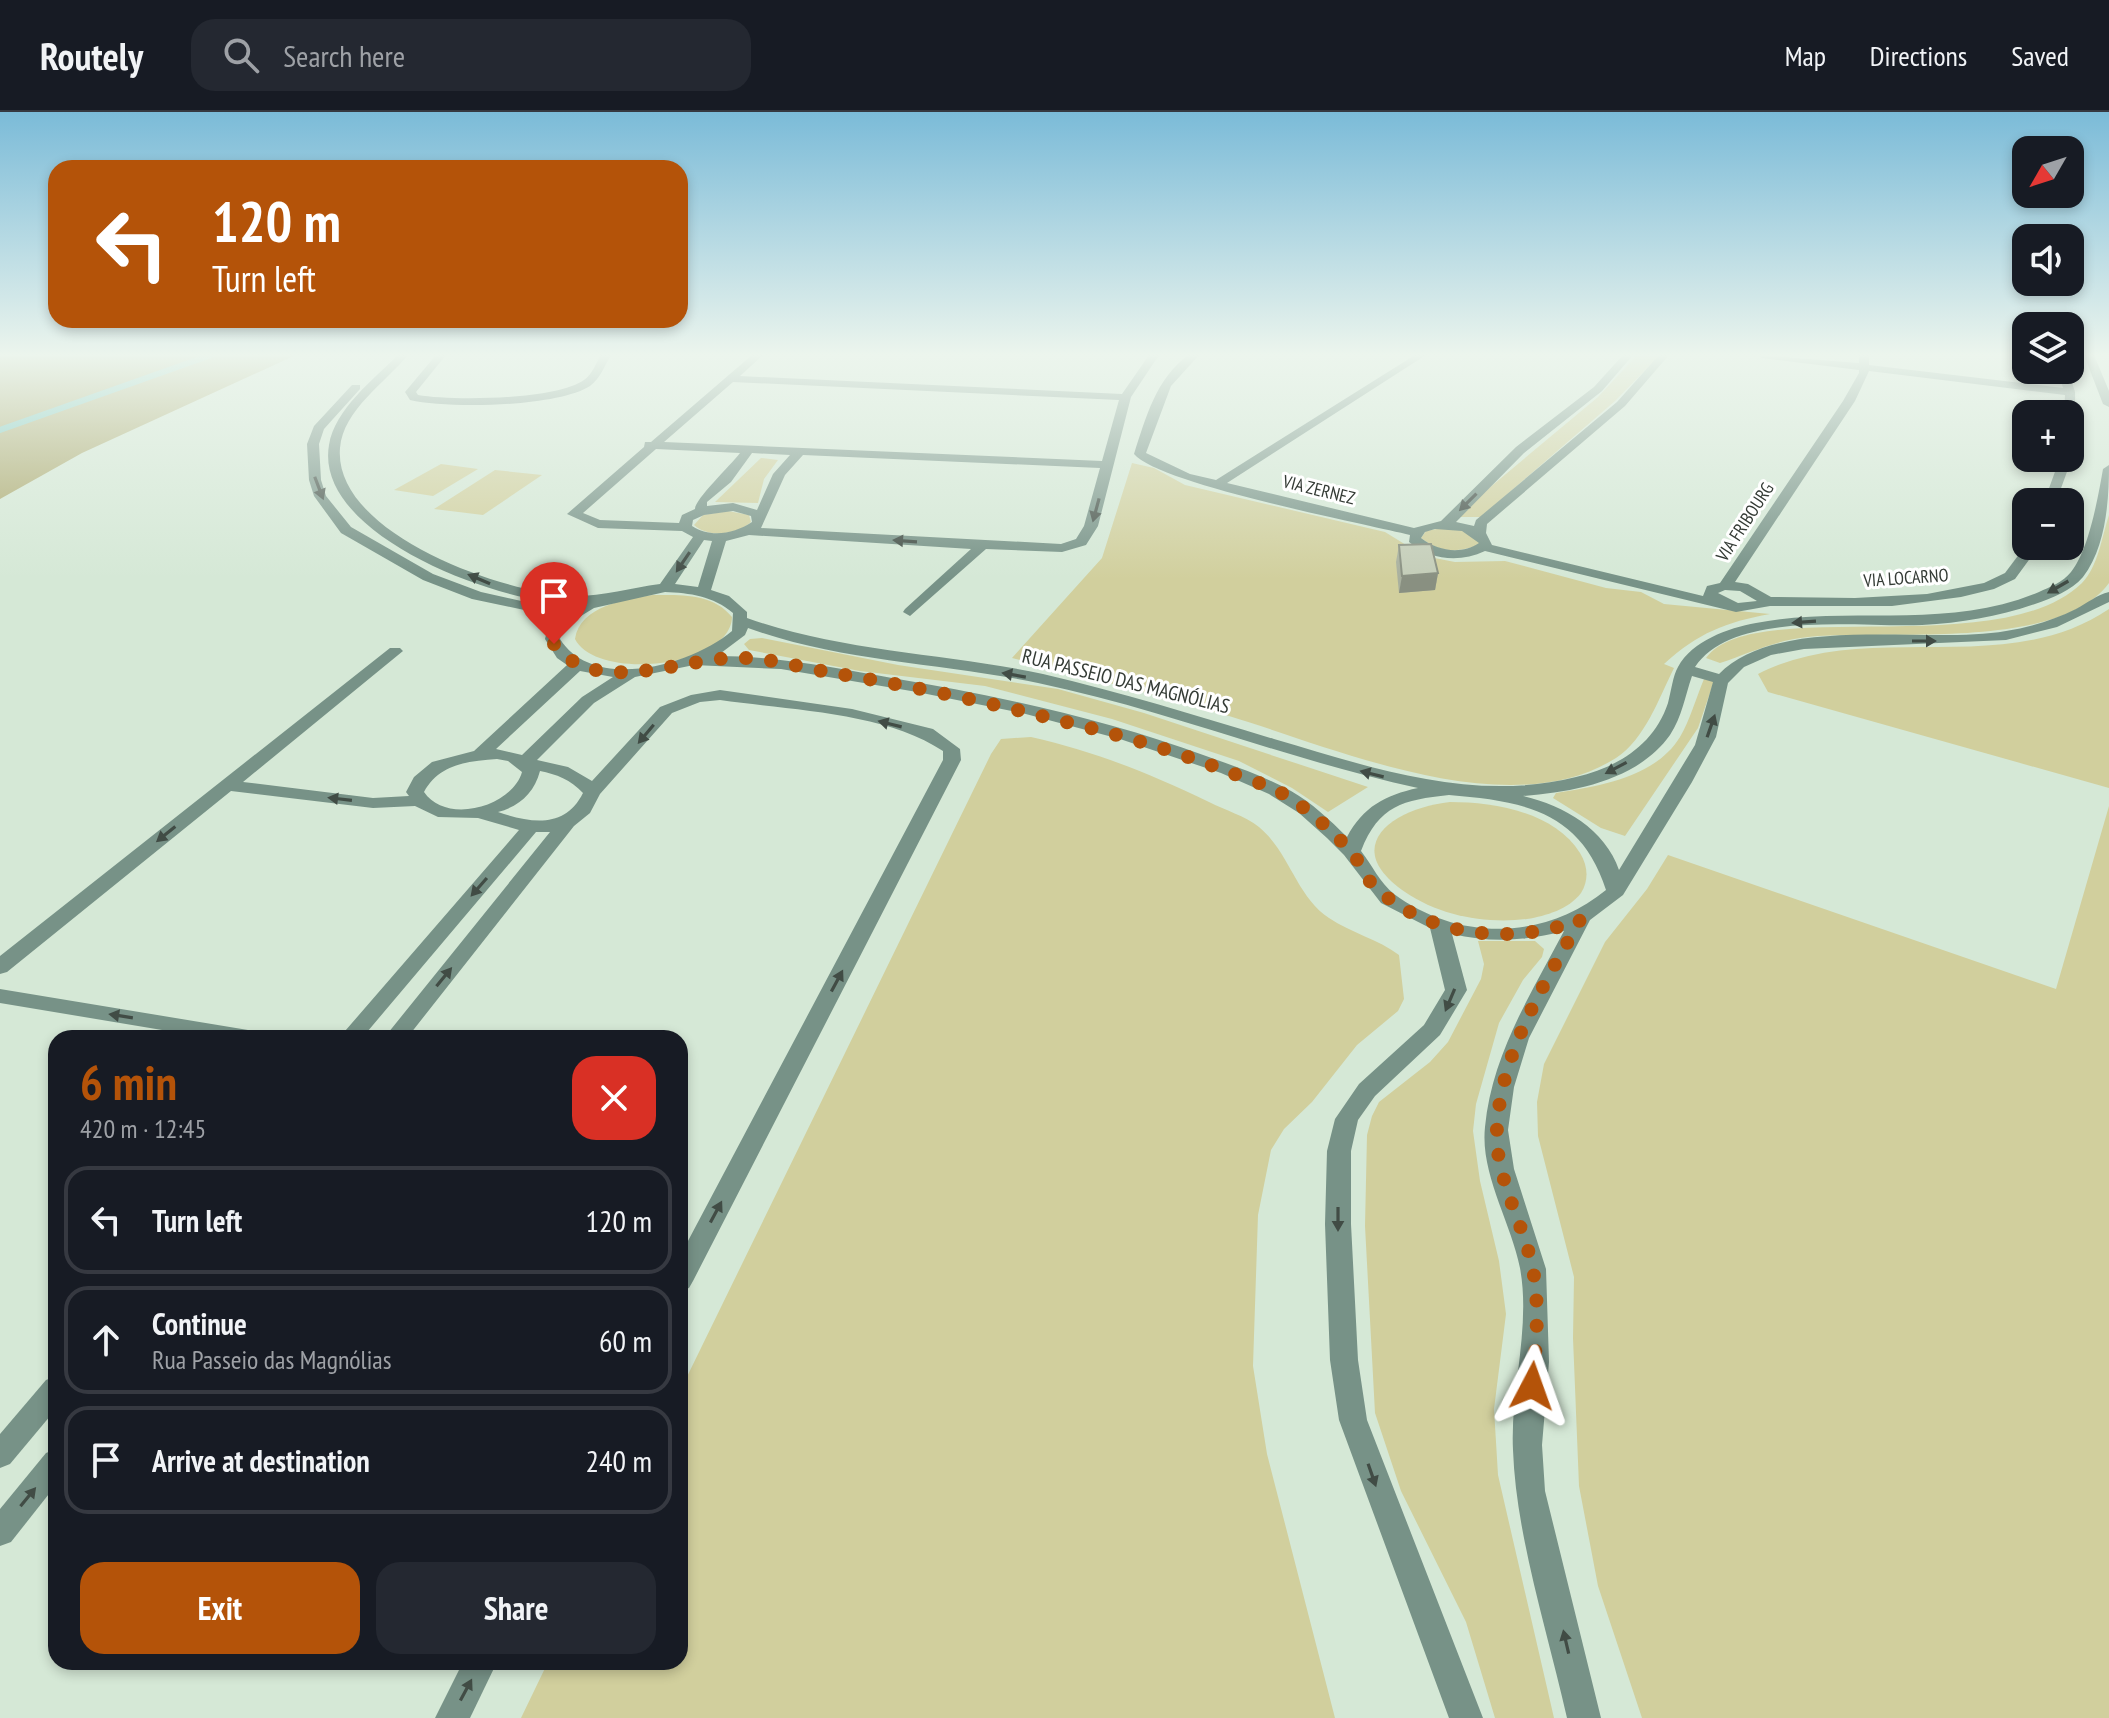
<!DOCTYPE html>
<meta charset="utf-8">
<style>
body{margin:0;font-family:"PT Sans Narrow",sans-serif;background:#242831;color:#f1f3f6;height:100vh;display:flex;flex-direction:column;font-size:30px;white-space:nowrap}
*{box-sizing:border-box;margin:0}
p{font-size:26px;color:#9ea1a6}
.icon{flex:none;width:44px;height:44px;fill:none;stroke:currentColor;stroke-width:2;stroke-linecap:round;stroke-linejoin:round}
.map{position:relative;flex:1;overflow:hidden}
.drawer{position:absolute;left:48px;top:918px;width:640px;height:640px;display:flex;flex-direction:column;background:#171b24;border-radius:24px;box-shadow:0 4px 12px #0003}
.drawer>*{flex:none}
.hud{position:absolute;left:48px;top:48px;width:640px;height:168px;border-radius:24px;box-shadow:0 4px 12px #0003;background:#b45309;color:#fff;overflow:hidden}
.needle{width:52px;rotate:231deg}
.tools{position:absolute;left:2012px;top:24px;display:grid;gap:16px}
.tools a{display:grid;place-items:center;width:72px;height:72px;border-radius:16px;background:#171b24;box-shadow:0 4px 12px #0003;font-size:40px}
.pin{position:absolute;display:grid;place-items:center;width:68px;height:68px;color:#fff;margin:-82px -34px;border-radius:50% 50% 50% 0;rotate:-45deg;box-shadow:0 0 8px #0007}
.pin .icon{rotate:45deg}
.me{position:absolute;width:88px;margin:-44px;rotate:4deg;stroke-linejoin:round;filter:drop-shadow(0 0 6px #0008)}
.turn{display:flex;align-items:center;gap:28px;height:168px;padding:0 32px;font-size:36px}
.turn .icon{width:104px;height:104px;stroke-width:2.5}
.turn b{display:block;font-size:56px;line-height:68px}
.round{display:grid;place-items:center;flex:none;width:84px;height:84px;border-radius:24px;background:#242831}
.overview{display:flex;align-items:center;justify-content:space-between;height:136px;padding:0 32px}
h1{font-size:48px;font-weight:700;line-height:60px;color:#b45309}
.action{display:flex;gap:16px;margin-top:auto;padding:16px 32px}
.action a{flex:1;height:92px;border-radius:24px;background:#b45309;color:#fff;font-size:32px;font-weight:700;line-height:92px;text-align:center}
.action a+a{background:#242831;color:#f1f3f6}
ul{padding:0;list-style:none}
li{display:flex;align-items:center;gap:24px;height:108px;margin:0 16px 12px;padding:0 16px;border:4px solid #363941;border-radius:24px}
li div{flex:1}
li b{display:block;font-size:30px}
li em{font-style:normal}
header{display:flex;align-items:center;gap:48px;box-sizing:border-box;height:112px;padding:0 40px;background:#171b24;border-bottom:2px solid #363941}
header strong{font-size:38px}
nav{display:flex;gap:44px;margin-inline-start:auto;font-size:28px}
.search{width:560px;height:72px;background:#242831;display:flex;align-items:center;gap:20px;box-sizing:border-box;padding:0 28px;border-radius:24px;color:#9ea1a6;font-size:30px}
.map>svg:first-child{display:block}
</style>
<header>
<strong>Routely</strong>
<div class="search"><svg class="icon" aria-label="search" viewBox="0 0 24 24"><circle cx="10" cy="10" r="6"/><path d="M15 15l6 6"/></svg>Search here</div>
<nav><a>Map</a><a>Directions</a><a>Saved</a></nav>
</header>
<div class="map">
<svg width="2109" height="1606" viewBox="0 0 2109 1606">
<rect width="100%" height="100%" fill="#d5e8d6"/>
<g fill="#d1cf9d">
<polygon points="1637,243 1660,243 1615,289 1481,405 1461,405 1458,402 1598,285"/>
<polygon points="761,346 778,348 764,367 758,391 715,390"/>
<path d="M 1132,351 L 1154,356 L 1185,373 L 1385,420 L 1424,444 L 1455,450 L 1505,449 L 1606,476 L 1641,480 L 1664,492 L 1770,502 C 1726,510 1698,521 1664,552 L 1674,556 C 1659,586 1645,627 1616,646 C 1509,714 1336,636 1229,604 C 1157,583 1085,564 1012,546 L 1102,446 Z"/>
<polygon points="441,352 478,357 433,384 394,378"/>
<polygon points="495,358 542,363 483,403 434,397"/>
<path d="M 728,399 L 749,403 L 751,410 C 737,423 708,426 694,413 L 703,403 Z"/>
<path d="M 2109,403 L 2109,471 C 2058,540 1884,517 1808,525 C 1776,528 1750,541 1720,551 L 1706,546 C 1752,482 2000,551 2082,471 C 2098,455 2102,424 2109,403 Z"/>
<path d="M 1442,416 L 1463,418 L 1478,425 L 1480,433 C 1456,440 1442,442 1421,426 L 1426,419 Z"/>
<path d="M 653,483 C 680,483 713,481 732,505 C 731,555 597,570 575,527 C 580,494 625,487 653,483 Z"/>
<path d="M 2109,497 L 2109,676 L 1768,580 L 1758,562 C 1867,506 2004,568 2109,497 Z"/>
<polygon points="762,526 898,553 1058,577 1144,601 1368,675 1328,700 1292,676 1239,649 1112,607 985,574 860,559 749,538 744,532 750,527"/>
<path d="M 1704,567 L 1714,569 L 1698,616 L 1625,724 L 1601,716 L 1553,686 L 1556,681 C 1598,674 1655,666 1680,625 C 1690,608 1696,586 1704,567 Z"/>
<path d="M 1031,625 C 1096,640 1149,661 1209,690 C 1225,698 1245,704 1259,715 C 1290,741 1296,784 1329,806 C 1351,821 1378,827 1399,843 L 1404,887 L 1398,899 L 1357,933 L 1312,990 L 1284,1017 L 1271,1038 L 1258,1103 L 1253,1254 L 1267,1342 L 1335,1606 L 521,1606 L 548,1550 L 680,1550 L 680,1279 L 991,642 L 1001,627 Z"/>
<path d="M 1450,690 C 1494,690 1554,700 1580,741 C 1588,754 1589,768 1581,781 C 1569,797 1546,804 1527,807 C 1486,812 1440,804 1405,780 C 1338,734 1394,696 1450,690 Z"/>
<polygon points="2109,694 2109,1606 1642,1606 1598,1474 1579,1374 1573,1226 1574,1165 1538,1024 1537,990 1544,952 1605,830 1647,777 1668,743 2056,877"/>
<polygon points="1478,829 1535,829 1544,837 1542,845 1523,868 1499,911 1476,992 1473,1019 1480,1069 1499,1149 1506,1202 1494,1297 1498,1363 1554,1606 1495,1606 1466,1510 1401,1379 1375,1301 1365,1114 1367,1023 1372,1004 1379,990 1430,950 1448,930 1481,867 1484,852"/>
</g>
<polygon fill="#aba76c" points="0,243 296,243 82,341 0,387"/>
<g fill="none" stroke-linecap="round" stroke-linejoin="round">
<polyline stroke="#77c6bf" stroke-width="6" points="0,318 211,243"/>
<g fill="#779287" fill-rule="evenodd">
<path d="M 398,243 L 408,243 C 386,270 343,298 340,336 C 333,421 501,480 570,484 C 600,485 630,476 660,472 L 693,425 L 682,419 L 598,416 L 567,402 L 644,335 L 645,330 L 651,330 L 752,243 L 763,243 L 740,264 L 1122,282 L 1149,243 L 1159,243 L 1131,285 L 1098,414 L 1086,433 L 1062,440 L 986,437 L 910,504 L 903,500 L 905,497 L 971,437 L 749,423 L 726,429 L 711,478 L 729,484 L 747,500 L 747,506 C 843,540 944,541 1043,562 C 1121,580 1197,604 1274,627 C 1373,656 1473,691 1576,665 C 1618,655 1654,633 1668,591 C 1671,580 1673,563 1678,555 C 1692,529 1728,516 1756,511 C 1850,493 1947,519 2039,480 C 2050,475 2063,470 2071,460 C 2089,438 2098,385 2103,357 L 2109,353 C 2109,389 2106,435 2083,465 C 2071,479 2052,486 2035,492 C 1998,505 1961,511 1922,513 C 1860,516 1734,497 1695,555 L 1719,562 C 1780,501 1925,533 2006,519 C 2030,515 2054,508 2076,497 C 2087,491 2097,483 2109,480 L 2109,490 L 2057,515 L 2006,528 L 1804,537 L 1771,543 L 1744,555 L 1728,571 L 1716,625 L 1692,670 L 1623,783 L 1590,808 L 1529,926 L 1514,975 L 1508,1018 L 1514,1057 L 1546,1157 L 1549,1250 L 1542,1333 L 1545,1379 L 1601,1606 L 1567,1606 C 1548,1521 1516,1424 1513,1338 C 1510,1278 1531,1216 1520,1156 C 1511,1110 1480,1062 1485,1015 C 1492,942 1531,882 1564,819 C 1526,829 1491,831 1452,822 L 1467,878 L 1440,923 L 1375,984 L 1358,1008 L 1351,1039 L 1351,1112 L 1358,1248 L 1367,1308 L 1483,1606 L 1449,1606 L 1339,1308 L 1330,1248 L 1325,1112 L 1327,1039 L 1335,1007 L 1359,972 L 1424,913 L 1445,878 L 1430,816 L 1381,791 L 1344,743 L 1327,726 L 1299,701 L 1269,682 L 1221,661 L 1120,627 L 1022,601 L 917,580 L 781,557 L 694,553 L 635,565 L 594,591 L 537,648 L 568,655 L 592,669 L 660,595 L 691,583 L 720,578 L 852,597 L 933,617 L 960,637 L 961,648 L 693,1169 L 689,1176 L 680,1179 L 680,1144 L 943,648 L 943,639 C 885,600 789,598 720,588 L 700,590 L 672,601 L 600,682 L 590,701 L 574,714 L 407,926 L 384,926 L 550,720 L 536,720 L 362,926 L 339,926 L 519,718 L 478,706 L 438,705 L 415,694 L 373,696 L 231,679 L 7,860 L 0,862 L 0,844 L 390,536 L 400,536 L 403,539 L 243,670 L 373,686 L 409,684 L 406,680 L 414,665 L 432,650 L 474,639 L 567,553 L 557,546 L 545,527 L 547,519 L 529,499 L 472,487 L 423,468 L 341,421 L 314,384 L 309,368 L 307,332 L 314,314 L 352,273 L 360,273 L 360,277 L 324,317 L 319,332 L 321,368 L 326,384 L 351,415 L 433,462 L 481,480 L 539,493 L 553,508 L 579,492 C 508,495 313,425 329,333 C 335,297 373,268 398,243 ZM 733,270 L 1119,288 L 1102,349 L 664,330 ZM 656,337 L 740,341 C 730,354 695,387 695,397 L 682,403 L 679,411 L 600,408 L 583,401 ZM 752,341 L 790,343 L 773,362 L 757,398 L 733,391 L 707,394 L 707,390 L 731,370 ZM 803,343 L 1100,356 L 1084,414 L 1076,427 L 1061,432 L 761,416 L 785,363 ZM 733,399 L 751,404 L 752,410 C 734,422 710,426 692,414 L 693,408 L 704,403 ZM 704,428 L 712,429 L 698,475 L 675,472 ZM 665,480 C 690,481 713,484 733,501 L 732,519 C 692,553 594,581 560,527 L 563,515 L 594,496 ZM 748,516 C 841,550 942,551 1038,571 C 1167,598 1289,648 1418,676 C 1385,683 1363,695 1347,725 C 1330,708 1312,691 1291,679 C 1264,664 1234,654 1206,644 C 1105,607 998,584 892,566 C 834,556 776,544 717,544 L 745,523 ZM 580,559 L 613,565 L 582,585 L 522,643 L 496,637 ZM 1692,564 L 1713,570 L 1695,633 L 1619,758 C 1605,717 1563,693 1523,684 C 1575,680 1638,668 1670,623 C 1682,605 1685,584 1692,564 ZM 497,647 L 508,649 L 522,660 C 512,695 446,713 424,680 C 439,652 468,649 497,647 ZM 540,659 C 556,662 571,668 583,681 C 565,717 531,711 498,700 C 520,694 534,681 540,659 ZM 1449,683 C 1523,689 1581,699 1606,778 C 1545,828 1459,830 1394,782 C 1380,771 1372,753 1361,739 C 1379,693 1403,688 1449,683 Z"/>
<path d="M 436,243 L 446,243 L 416,280 L 418,283 C 452,289 556,288 584,268 C 592,263 596,251 601,243 L 611,243 C 605,253 600,267 590,274 C 557,295 449,297 410,288 L 405,280 Z"/>
<path d="M 1188,243 L 1199,243 L 1171,274 L 1146,341 L 1190,362 L 1216,368 L 1415,243 L 1426,243 L 1227,371 L 1414,416 L 1441,409 L 1516,335 L 1594,275 L 1623,243 L 1633,243 L 1602,279 L 1524,341 L 1456,410 L 1474,414 L 1476,408 L 1617,290 L 1659,243 L 1669,243 L 1625,294 L 1487,412 L 1486,421 L 1492,433 L 1703,484 L 1707,474 L 1720,471 L 1843,289 L 1859,261 L 1859,258 L 1762,246 L 1757,243 L 1859,251 L 1859,243 L 1869,243 L 1869,253 L 2063,276 L 2058,258 L 2068,258 L 2075,280 L 2076,333 L 2070,337 L 2070,302 L 2064,302 L 2065,283 L 1869,259 L 1855,289 L 1735,470 L 1748,472 L 1771,485 L 1855,486 L 1927,482 L 1984,471 L 2005,461 L 2026,433 L 2039,434 L 2015,467 L 1994,477 L 1961,485 L 1892,494 L 1770,494 L 1736,500 L 1485,439 C 1459,451 1431,448 1409,430 L 1410,423 C 1361,411 1159,372 1134,342 C 1146,305 1156,267 1188,243 ZM 1435,417 L 1462,419 L 1479,431 C 1461,443 1438,439 1421,426 L 1425,420 ZM 1725,478 L 1740,479 L 1757,489 L 1738,491 L 1718,481 Z"/>
<polygon points="2084,243 2094,243 2109,279 2109,295 2103,292"/>
<polygon points="2070,343 2072,346 2056,390 2044,390 2060,346 2070,346"/>
<polygon points="0,877 254,919 262,921 265,926 210,926 0,891"/>
<polygon points="56,1264 56,1297 10,1352 0,1356 0,1322 46,1268"/>
<polygon points="56,1337 56,1373 11,1430 0,1434 0,1397 46,1341"/>
<polygon points="463,1550 497,1550 470,1606 435,1606"/>
</g>
</g>
<polygon fill="#a9b09e" points="1399,433 1438,461 1435,478 1399,481 1396,450"/>
<polygon fill="#899081" points="1438,461 1435,478 1399,481 1402,464"/>
<polygon fill="#c4cdb8" stroke="#899081" stroke-width="2" points="1431,432 1438,461 1402,464 1399,433"/>
<defs><path id="oneway-solid" d="M-6-.8H1V-3.2L6.5 0L1 3.2V.8H-6Z" transform="scale(2)"/></defs>
<g fill="#414c45">
<use href="#oneway-solid" transform="translate(319 376) rotate(69)"/>
<use href="#oneway-solid" transform="translate(1468 390) rotate(135)"/>
<use href="#oneway-solid" transform="translate(1096 398) rotate(105)"/>
<use href="#oneway-solid" transform="translate(905 429) rotate(-176)"/>
<use href="#oneway-solid" transform="translate(683 450) rotate(124)"/>
<use href="#oneway-solid" transform="translate(479 467) rotate(-157)"/>
<use href="#oneway-solid" transform="translate(2058 475) rotate(150)"/>
<use href="#oneway-solid" transform="translate(1804 510) rotate(176)"/>
<use href="#oneway-solid" transform="translate(1924 529)"/>
<use href="#oneway-solid" transform="translate(1014 563) rotate(-170)"/>
<use href="#oneway-solid" transform="translate(890 612) rotate(-166)"/>
<use href="#oneway-solid" transform="translate(1711 614) rotate(-71)"/>
<use href="#oneway-solid" transform="translate(646 622) rotate(130)"/>
<use href="#oneway-solid" transform="translate(1616 656) rotate(152)"/>
<use href="#oneway-solid" transform="translate(1372 662) rotate(-166)"/>
<use href="#oneway-solid" transform="translate(340 687) rotate(-173)"/>
<use href="#oneway-solid" transform="translate(166 722) rotate(141)"/>
<use href="#oneway-solid" transform="translate(479 775) rotate(131)"/>
<use href="#oneway-solid" transform="translate(444 865) rotate(-51)"/>
<use href="#oneway-solid" transform="translate(837 869) rotate(-62)"/>
<use href="#oneway-solid" transform="translate(1450 888) rotate(113)"/>
<use href="#oneway-solid" transform="translate(121 904) rotate(-171)"/>
<use href="#oneway-solid" transform="translate(716 1100) rotate(-62)"/>
<use href="#oneway-solid" transform="translate(1338 1107) rotate(90)"/>
<use href="#oneway-solid" transform="translate(1372 1363) rotate(71)"/>
<use href="#oneway-solid" transform="translate(28 1385) rotate(-51)"/>
<use href="#oneway-solid" transform="translate(1566 1530) rotate(-103)"/>
<use href="#oneway-solid" transform="translate(466 1578) rotate(-62)"/>
</g>
<linearGradient id="sky" x2="0" y2="1"><stop stop-color="#7bbbd8"/><stop offset="0.52" stop-color="#ecf5ed"/><stop offset="1" stop-color="#ecf5ed" stop-opacity="0"/></linearGradient>
<rect width="2109" height="467" fill="url(#sky)"/>
<g fill="none" stroke-linecap="round" stroke-linejoin="round">
<path stroke="#b45309" stroke-width="14" stroke-dasharray="0 25.2" d="M 554,532 C 596,588 687,543 744,546 C 773,547 804,556 833,561 C 918,575 1000,593 1082,614 C 1132,626 1179,641 1227,659 C 1243,666 1262,671 1278,679 C 1304,693 1332,718 1352,741 C 1361,751 1364,765 1375,775 C 1429,826 1514,833 1580,808 C 1544,873 1501,940 1497,1016 C 1494,1065 1524,1111 1533,1158 C 1540,1195 1536,1237 1532,1274"/>
</g>
<g text-anchor="middle" stroke-width="6" stroke-linejoin="round" paint-order="stroke">
<g font-size="18" fill="#343b35" stroke="#fff">
<text transform="translate(1319 378) rotate(14)" y="6">VIA ZERNEZ</text>
<text transform="translate(1745 410) rotate(-57)" y="6">VIA FRIBOURG</text>
<text transform="translate(1906 466) rotate(-4)" y="6">VIA LOCARNO</text>
</g>
<g font-size="20" fill="#343b35" stroke="#fff">
<text transform="translate(1126 569) rotate(14)" y="7">RUA PASSEIO DAS MAGNÓLIAS</text>
</g>
</g>
</svg>
<div class="tools">
<a><svg class="needle" viewBox="-14 -14 28 28"><path d="M0-13l5 13h-10z" fill="#e53935"/><path d="M0 13l5-13h-10z" fill="#9ea1a6"/></svg></a>
<a><svg class="icon" aria-label="sound" viewBox="0 0 24 24"><path d="M4 9h4l5-4v14l-5-4H4zM17 9q2 3 0 6"/></svg></a>
<a><svg class="icon" aria-label="layers" viewBox="0 0 24 24"><path d="M12 4l9 5-9 5-9-5zM3 14l9 5 9-5"/></svg></a>
<a>+</a>
<a>−</a>
</div>
<div class="pin" style="left:554px;top:532px;background:#d93025"><svg class="icon" aria-label="arrive" viewBox="0 0 24 24"><path d="M6 21V4h12l-3 4 3 4H6"/></svg></div>
<svg class="me" style="left:1532px;top:1274px" viewBox="-20 -20 40 40"><path d="M0-17L14 15 0 8-14 15z" fill="#b45309" stroke="#fff" stroke-width="4"/></svg>
<div class="hud">
<div class="turn"><svg class="icon" aria-label="left" viewBox="0 0 24 24"><path d="M17 20v-9H6M10 6l-5 5 5 5"/></svg><div><b>120 m</b>Turn left</div></div>
</div>
<section class="drawer">
<div class="overview"><div><h1>6 min</h1><p>420 m · 12:45</p></div><a class="round" style="background:#d93025;color:#fff"><svg class="icon" aria-label="close" viewBox="0 0 24 24"><path d="M6 6l12 12M18 6L6 18"/></svg></a></div>
<ul>
<li><svg class="icon" aria-label="left" viewBox="0 0 24 24"><path d="M17 20v-9H6M10 6l-5 5 5 5"/></svg><div><b>Turn left</b></div><em>120 m</em></li>
<li><svg class="icon" aria-label="ahead" viewBox="0 0 24 24"><path d="M12 20V5M6 11l6-6 6 6"/></svg><div><b>Continue</b><p>Rua Passeio das Magnólias</p></div><em>60 m</em></li>
<li><svg class="icon" aria-label="arrive" viewBox="0 0 24 24"><path d="M6 21V4h12l-3 4 3 4H6"/></svg><div><b>Arrive at destination</b></div><em>240 m</em></li>
</ul>
<div class="action"><a>Exit</a><a>Share</a></div>
</section>
</div>
